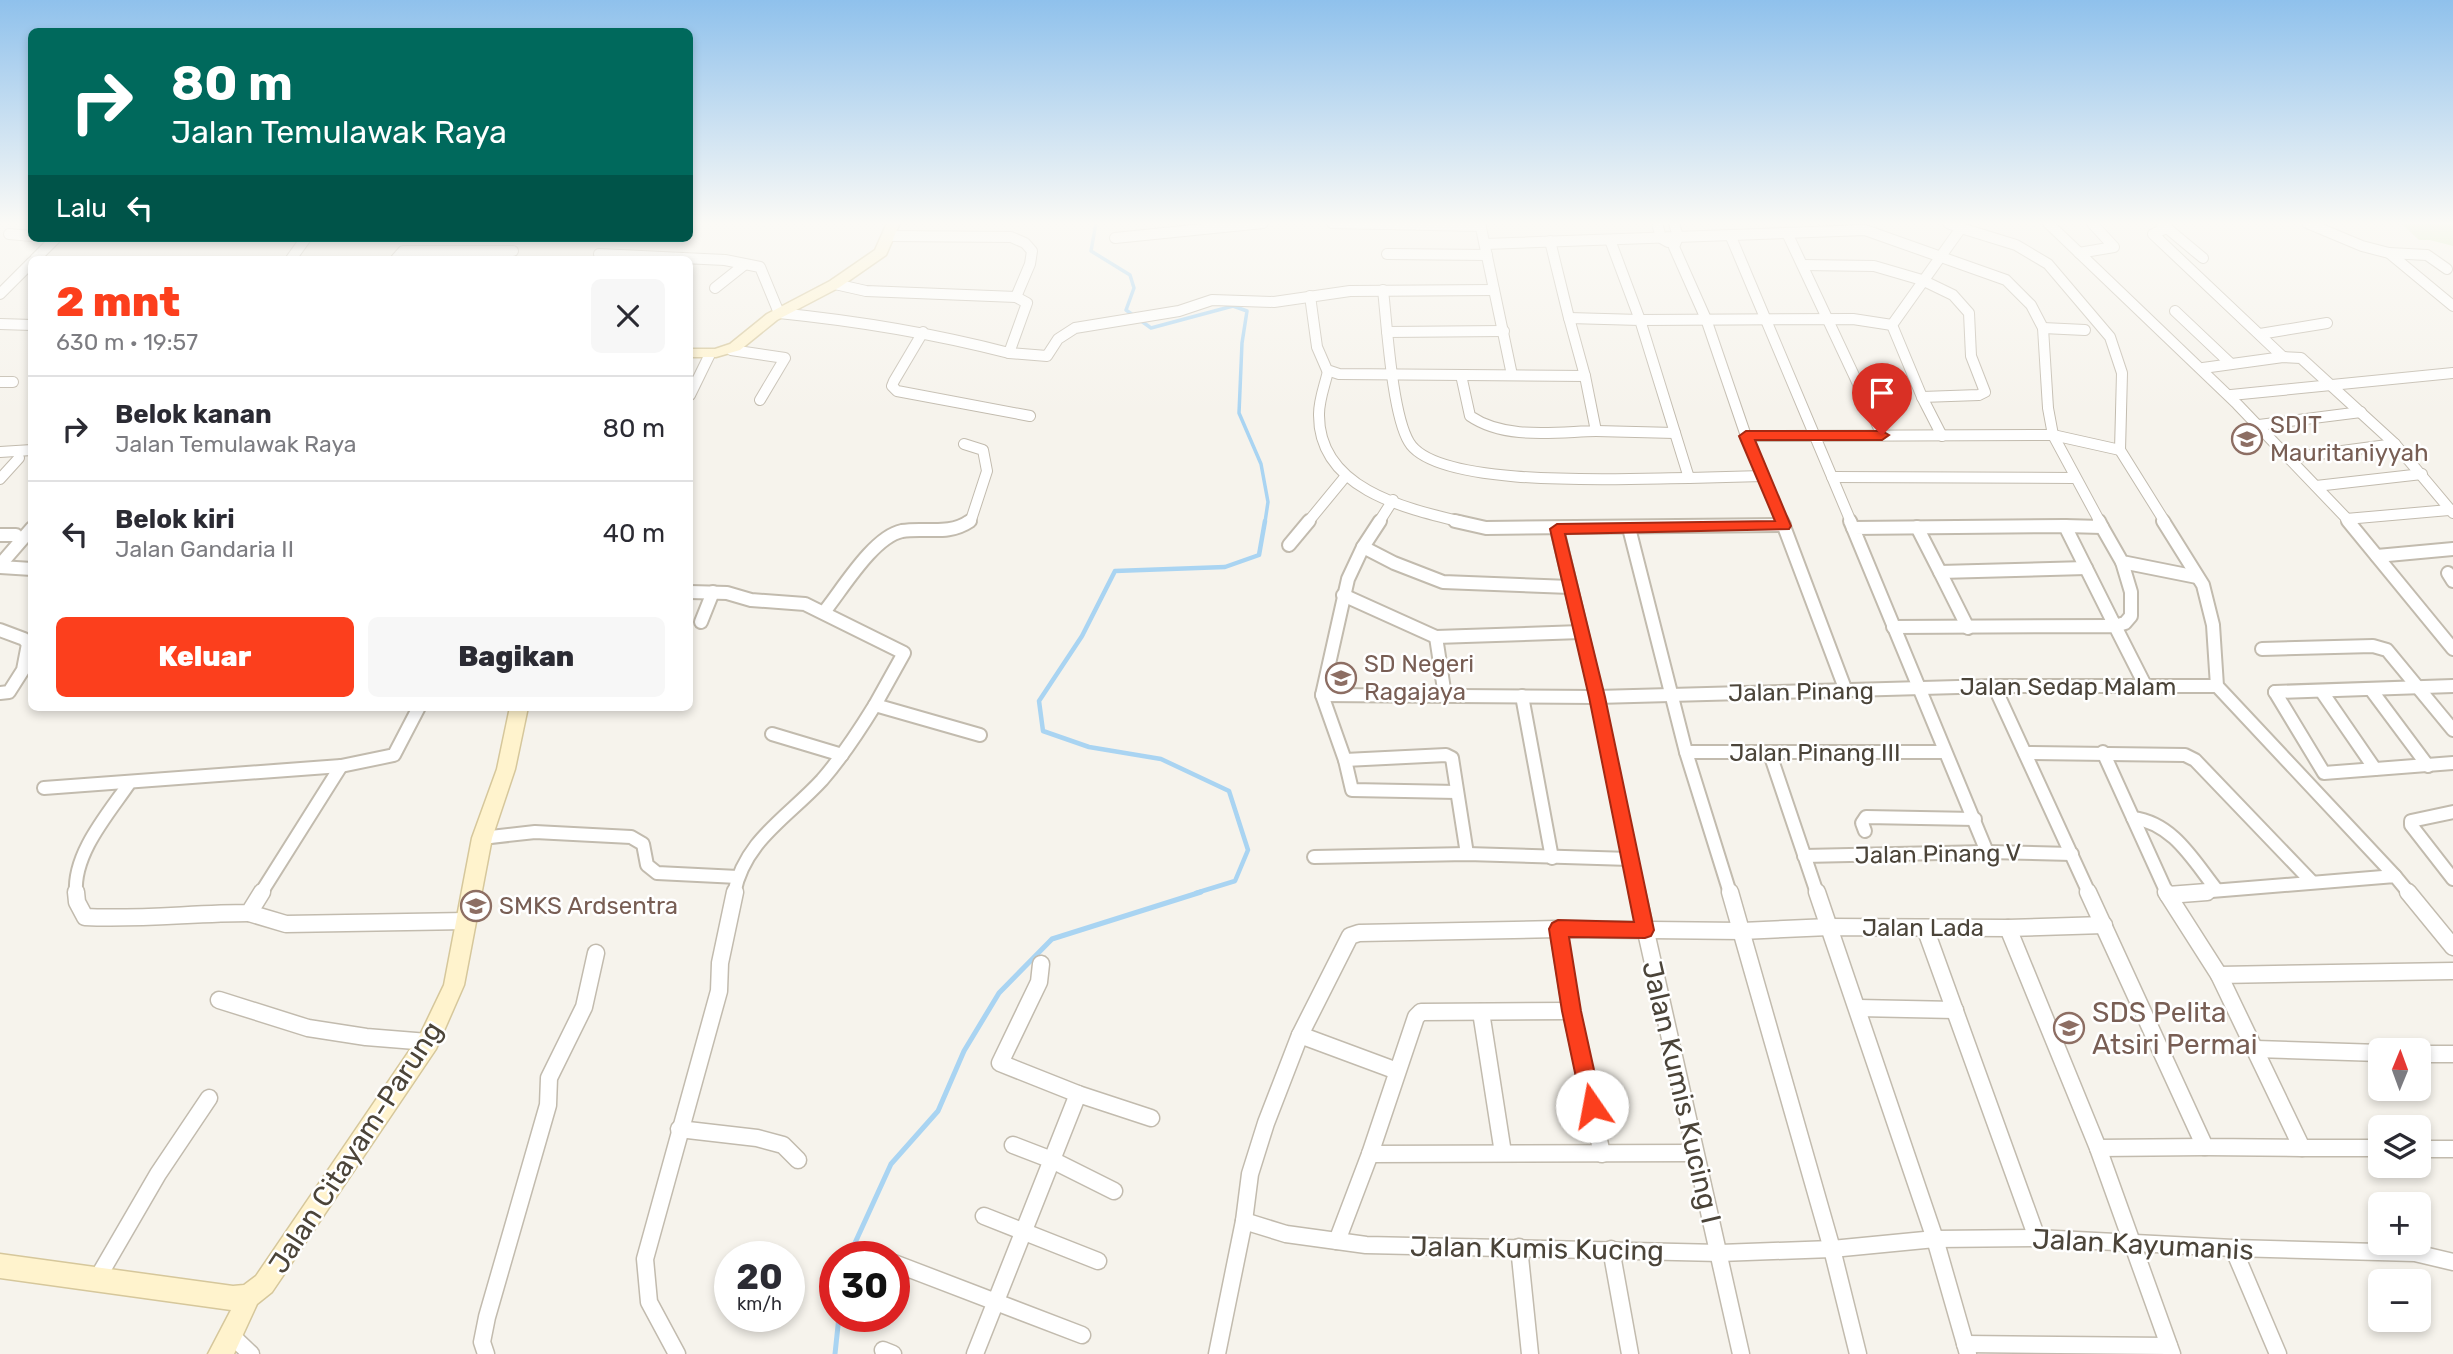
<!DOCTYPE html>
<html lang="id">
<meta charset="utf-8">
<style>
body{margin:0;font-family:Rubik,sans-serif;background:#f7f7f7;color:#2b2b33;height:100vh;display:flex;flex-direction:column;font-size:26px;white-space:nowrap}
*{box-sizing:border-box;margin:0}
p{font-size:23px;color:#7c7c81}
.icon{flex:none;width:38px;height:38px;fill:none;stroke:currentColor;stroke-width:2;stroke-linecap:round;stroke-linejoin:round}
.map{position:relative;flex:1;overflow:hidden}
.sheet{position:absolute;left:28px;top:256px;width:665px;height:455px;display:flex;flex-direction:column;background:#fff;border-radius:10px;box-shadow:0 4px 10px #0003}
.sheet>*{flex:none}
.guide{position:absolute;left:28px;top:28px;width:665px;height:214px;border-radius:10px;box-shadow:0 4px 10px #0003;background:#00695c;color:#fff;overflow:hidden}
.needle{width:46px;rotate:1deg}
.controls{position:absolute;left:2368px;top:1038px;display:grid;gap:14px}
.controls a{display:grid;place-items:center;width:63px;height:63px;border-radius:10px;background:#fff;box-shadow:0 4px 10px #0003;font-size:35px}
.speed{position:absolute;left:714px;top:1241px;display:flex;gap:14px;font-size:35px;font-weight:700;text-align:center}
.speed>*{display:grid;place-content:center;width:91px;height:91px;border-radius:50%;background:#fff;box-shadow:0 4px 10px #0003;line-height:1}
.speed small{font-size:18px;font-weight:400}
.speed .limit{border:10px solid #d22;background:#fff;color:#111}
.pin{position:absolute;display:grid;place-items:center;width:60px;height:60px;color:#fff;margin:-72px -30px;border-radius:50% 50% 50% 0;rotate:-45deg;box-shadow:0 0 7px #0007}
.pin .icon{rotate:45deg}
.me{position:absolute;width:77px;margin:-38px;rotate:348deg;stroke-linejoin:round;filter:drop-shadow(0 0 5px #0008)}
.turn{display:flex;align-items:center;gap:24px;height:147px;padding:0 28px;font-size:32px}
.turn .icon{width:91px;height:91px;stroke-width:2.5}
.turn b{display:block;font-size:49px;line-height:60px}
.then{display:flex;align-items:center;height:66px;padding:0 28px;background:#0003;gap:14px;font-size:26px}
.round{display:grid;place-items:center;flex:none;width:74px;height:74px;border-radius:10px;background:#f7f7f7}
.overview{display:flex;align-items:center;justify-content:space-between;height:119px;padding:0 28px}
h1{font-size:42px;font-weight:800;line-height:52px;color:#fc3f1d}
.action{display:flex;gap:14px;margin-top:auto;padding:14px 28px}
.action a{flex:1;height:80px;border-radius:10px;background:#fc3f1d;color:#fff;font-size:28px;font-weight:800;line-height:80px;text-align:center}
.action a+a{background:#f7f7f7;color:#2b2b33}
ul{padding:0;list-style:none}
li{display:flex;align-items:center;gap:21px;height:105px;padding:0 28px;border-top:2px solid #e1e1e2}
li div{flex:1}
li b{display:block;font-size:26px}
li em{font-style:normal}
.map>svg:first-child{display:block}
</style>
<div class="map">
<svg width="2453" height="1354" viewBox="0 0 2453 1354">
<rect width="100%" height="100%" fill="#f6f3ec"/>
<polygon fill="#d2eab5" points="2401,223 2453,223 2453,246 2430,240 2419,240"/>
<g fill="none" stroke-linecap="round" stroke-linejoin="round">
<polyline stroke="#a9d4f2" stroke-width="3.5" points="1096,223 1091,251 1130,275 1134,288 1126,310 1151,328 1233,306 1247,311 1242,343 1239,413 1261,464 1268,502 1265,522"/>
<polyline stroke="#a9d4f2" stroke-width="4.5" points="1196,893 1235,881 1248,850 1229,791 1161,759 1089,747 1043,731 1039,701 1082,636 1115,571 1225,567 1259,555 1265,521"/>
<g stroke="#a9d4f2" stroke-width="5">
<polyline points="849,1256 891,1164 938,1111 964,1051 999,993 1052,939 1201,892"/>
<polyline points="835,1354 839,1316"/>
</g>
<g stroke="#c2bbae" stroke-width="12">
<g id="street-far2">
<polyline points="1332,223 1481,226"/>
<polyline points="1480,223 1512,375"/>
<polyline points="1657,223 1661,238 1668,242"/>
<polyline points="1674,223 1678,237 1674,247 1706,319 1746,436 1783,522"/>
<polyline points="1948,223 1961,228"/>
<polyline points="2048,223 2237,404 2350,522"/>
<polyline points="2161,223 2167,228 2153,234 2283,357"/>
<polyline points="2307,223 2362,246 2389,253 2453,306"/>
<polyline points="2167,228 2203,258"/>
<polyline points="1787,233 1882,435"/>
<polyline points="9,234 32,236"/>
<polyline points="1731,237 1851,522"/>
<polyline points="1115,238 1263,223"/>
<polyline points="1610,240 1640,320 1853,319 1892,325"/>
<polyline points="1550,241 1569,318"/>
<polyline points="1485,244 1865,230 2006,280 2031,305 2043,328 2048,408 2053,435 2100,522"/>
<polyline points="438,251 513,251"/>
<polyline points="2079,253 2114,247 2092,223"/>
<polyline points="2389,253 2427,255 2447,269"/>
<path d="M 599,254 L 725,260 L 760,267 L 779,313 C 858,321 932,333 1009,353 L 1027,303 L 1016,297"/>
<polyline points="1387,254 1487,255"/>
<polyline points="35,259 56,238"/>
<polyline points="291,259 306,238"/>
<polyline points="396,259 403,251 438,251 433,259"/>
<polyline points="1803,265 1874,266 1922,280 1953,295 1969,313 1971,356 1985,392 1979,395 1922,397"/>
<polyline points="835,284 866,291 1016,297 1030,264 1032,251 1025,243 1011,237 891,236"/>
<polyline points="715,288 744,265"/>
<path d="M 1383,290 C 1387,325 1392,414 1409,442 C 1437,490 1636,478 1689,478"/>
<polyline points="0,294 32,262"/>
<polyline points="1310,296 1317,347 1327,370 1339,374 1585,376 1569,318 1640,320 1689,478 1763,476"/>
<polyline points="2175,311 2231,364"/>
<polyline points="0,324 32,325"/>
<polyline points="2043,328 2085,330"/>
<polyline points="923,332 894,381 892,386 897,391 1030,416"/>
<polyline points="1387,332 1504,331"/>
<polyline points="2260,334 2327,323"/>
<polyline points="731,350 785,358 760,400"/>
<polyline points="1009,353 1047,356 1058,339 1075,328 1179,311 1212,300 1274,302 1350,291 1494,290"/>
<polyline points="2203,368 2283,357 2301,358 2395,444 2453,513"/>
<path d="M 1328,371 C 1325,385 1319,399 1319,414 C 1318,488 1403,508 1462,522"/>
<path d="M 1461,375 L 1470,416 C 1505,440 1555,432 1596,431 L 1585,376"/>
<polyline points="0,382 13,382"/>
<polyline points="690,395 710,354"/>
<polyline points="2231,395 2453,373"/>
<polyline points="2259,425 2361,412"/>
<polyline points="1596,431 1675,433"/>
<polyline points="1746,436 2053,435 2120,450"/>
<polyline points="1942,436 1922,397 1892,325 1961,228 2016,245 2048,264 2110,337 2122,373 2120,450 2165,522"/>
<polyline points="964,444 983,450 987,471 971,520 967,522"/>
<polyline points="0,452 32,450"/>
<polyline points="2289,458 2395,444"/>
<polyline points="1832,477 2074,478"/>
<polyline points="0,479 19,458"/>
<polyline points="2316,486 2422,474"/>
<polyline points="2346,519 2449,510"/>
<polyline points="1308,522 1345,477"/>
<polyline points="1379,522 1393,500"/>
</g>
</g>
<g stroke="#c2bbae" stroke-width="16">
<g id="street-far1">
<polyline points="1380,521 1363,547 1348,579 1322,695 1345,760 1352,790 1457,792"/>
<polyline points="1455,521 1486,528 1784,525"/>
<polyline points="1782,521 1846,691"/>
<polyline points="1850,521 1853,528"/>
<polyline points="2163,521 2203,585 2213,625 2217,686 2395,876"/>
<polyline points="2348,521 2453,649"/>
<polyline points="2065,526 2102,527 2099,521"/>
<polyline points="1917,527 1940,572 2086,568"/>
<polyline points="2102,527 2122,562 2197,577"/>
<polyline points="1629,528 1686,752 1730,893"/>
<polyline points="1557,529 1597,697 1637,893"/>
<polyline points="0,535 16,535"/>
<polyline points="1289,545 1309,521"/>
<polyline points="1363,547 1394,563 1443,582 1570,587"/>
<polyline points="2377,556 2453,549"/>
<polyline points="0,565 32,528"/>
<polyline points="0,567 32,569"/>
<polyline points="1940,572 1968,628"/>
<polyline points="2448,573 2453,581"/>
<polyline points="690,592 727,593 751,600 805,604 904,653 875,705 980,735"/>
<polyline points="1343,595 1436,637 1581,632"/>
<path d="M 824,612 C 842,590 873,537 902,531 C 926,527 948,536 970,521"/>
<polyline points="701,622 713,592"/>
<polyline points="1893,627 2115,626 2146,687"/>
<polyline points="0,630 24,639 28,644 23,670 9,692 0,693"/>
<polyline points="1436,637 1445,696"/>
<polyline points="2262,649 2373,646 2387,650 2453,730"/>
<polyline points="1994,686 2089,893"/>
<polyline points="2372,691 2428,766"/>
<polyline points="2275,692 2324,773 2453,763"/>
<polyline points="2275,692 2453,686"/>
<polyline points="2322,692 2375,769"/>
<polyline points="1322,695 1597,697 1994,686 2217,686"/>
<polyline points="1522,696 1552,858"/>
<polyline points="772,734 842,755"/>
<polyline points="1686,752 1944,752"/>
<polyline points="2103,752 2167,893"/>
<polyline points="2025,753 2185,755 2195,760 2312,882"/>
<polyline points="1770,754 1817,893"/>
<polyline points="1345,760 1446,755 1452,758 1467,854"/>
<polyline points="44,788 341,766 394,755 419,707"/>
<polyline points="2453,812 2411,821 2411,825 2453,879"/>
<path d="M 2133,818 C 2173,823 2193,860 2216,889"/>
<polyline points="1865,831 1862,823 1866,817 1975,819"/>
<polyline points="482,838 535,832 631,837 643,844 647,865 657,873 738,877"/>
<polyline points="1987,852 1853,528 2065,526 2115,626 2125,623 2131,616 2131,592 2122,562"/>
<polyline points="1804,856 1987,852 2072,854"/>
<polyline points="1314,857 1467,854 1630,859"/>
<path d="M 76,893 C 73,853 109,813 130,782"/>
<polyline points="261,893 341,766"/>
<path d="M 734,893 C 745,840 787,818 822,780 C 842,757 859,731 875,705"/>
<polyline points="2187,893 2395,876 2409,893"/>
</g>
</g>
<g stroke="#c2bbae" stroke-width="19">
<g id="street">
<path d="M 76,892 L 77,902 L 85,917 C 140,920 194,913 249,913 L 262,892"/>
<polyline points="1637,892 1741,1354"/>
<polyline points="1730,892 1832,1249 1858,1354"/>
<polyline points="1817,892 1935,1239 1968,1354"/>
<polyline points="2088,892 2205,1147 2302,1148"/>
<polyline points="2166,892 2219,975 2302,1148 2380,1148"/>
<polyline points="2408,892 2453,947"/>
<polyline points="2168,895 2207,892"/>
<polyline points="249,913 286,924 467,921"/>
<polyline points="1925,928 2037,1238"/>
<polyline points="2008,928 2098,1148 2172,1354"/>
<polyline points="1558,929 1571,1011 1602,1154"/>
<polyline points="1041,964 1039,982 1000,1063 1078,1094 1151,1118"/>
<polyline points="2219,975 2453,971"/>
<polyline points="219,1000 308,1028 366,1037 428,1042"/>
<polyline points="1858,1008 1955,1010"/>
<polyline points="1481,1012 1503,1153"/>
<polyline points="1300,1035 1397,1071"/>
<polyline points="2256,1049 2380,1053"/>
<polyline points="2418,1054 2453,1054"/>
<polyline points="679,1129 757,1138 783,1145 798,1160"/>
<polyline points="1013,1145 1052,1160 1114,1191"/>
<polyline points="2098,1148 2205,1147"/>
<polyline points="2418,1149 2453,1149"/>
<polyline points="1370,1154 1695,1153"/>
<polyline points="984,1216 1098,1261"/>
<polyline points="1244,1221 1286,1234 1366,1245 1720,1253 1832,1249 1935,1239 2037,1238 2233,1248 2415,1253 2453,1262"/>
<polyline points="1337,1241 1370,1154 1416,1017 1421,1012 1571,1011"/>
<polyline points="1519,1247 1530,1354"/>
<polyline points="2233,1248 2278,1354"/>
<polyline points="1611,1249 1630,1354"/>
<polyline points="894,1263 1082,1335"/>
<polyline points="97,1279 158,1174 209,1098"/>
<polyline points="232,1336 251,1354"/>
<polyline points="1965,1344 2169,1346"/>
<polyline points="883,1350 893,1354"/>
<polyline points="486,1354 482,1342 487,1317 548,1105 549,1078 584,1007 596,953"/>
<polyline points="677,1354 649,1302 645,1259 719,991 720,963 735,892"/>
<polyline points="975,1354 1078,1094"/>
<polyline points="1217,1354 1244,1221 1250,1174 1266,1123 1300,1035 1350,936 1359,933 1558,929 1742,931 1829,927 2008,928 2104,925"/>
</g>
</g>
<g stroke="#d6c79b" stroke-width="3">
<g id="secondary">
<polygon points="887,223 900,223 886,255 840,287 777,320 740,350 716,357 690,357 690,349 715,349 730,344 767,314 830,281 875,250"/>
<polygon points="510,707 528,707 515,769 492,838 464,985 436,1049 272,1292 257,1304 234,1354 208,1354 231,1310 0,1278 0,1254 233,1286 244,1285 256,1276 420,1035 444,985 472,838 497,769"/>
</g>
</g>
<use href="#street-far2" stroke="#fff" stroke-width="10"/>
<use href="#street-far1" stroke="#fff" stroke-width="12"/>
<use href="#street" stroke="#fff" stroke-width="16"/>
<use href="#secondary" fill="#fff3cd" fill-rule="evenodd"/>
</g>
<linearGradient id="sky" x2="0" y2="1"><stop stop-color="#8fc1ec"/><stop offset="0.54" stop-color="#fbfaf6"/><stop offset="1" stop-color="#fbfaf6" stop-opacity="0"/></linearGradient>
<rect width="2453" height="413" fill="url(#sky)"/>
<polygon fill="#fc3f1d" stroke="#a42913" stroke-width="2" points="1746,431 1882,431 1889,435 1882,440 1755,440 1791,526 1789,529 1565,534 1605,697 1654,930 1651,936 1645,938 1569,937 1581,1011 1602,1106 1599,1113 1592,1116 1585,1113 1582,1106 1562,1011 1549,929 1552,923 1558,920 1634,922 1589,697 1550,529 1557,524 1775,521 1739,436"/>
<defs>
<g id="school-ring" transform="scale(1.575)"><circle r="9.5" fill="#fff" stroke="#8d6e63" stroke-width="1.5"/><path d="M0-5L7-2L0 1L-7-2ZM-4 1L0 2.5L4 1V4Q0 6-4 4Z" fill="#8d6e63"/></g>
</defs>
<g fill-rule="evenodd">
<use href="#school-ring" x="2247" y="439"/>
<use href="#school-ring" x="1341" y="678"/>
<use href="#school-ring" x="476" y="906"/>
<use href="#school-ring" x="2069" y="1028"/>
</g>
<g text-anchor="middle" stroke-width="5" stroke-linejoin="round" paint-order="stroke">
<g font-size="24" fill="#785e54" stroke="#fff" text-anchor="start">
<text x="2270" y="433">SDIT<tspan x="2270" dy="28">Mauritaniyyah</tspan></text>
<text x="1364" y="672">SD Negeri<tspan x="1364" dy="28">Ragajaya</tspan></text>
<text x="499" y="914">SMKS Ardsentra</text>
</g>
<g font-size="24" fill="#4b4439" stroke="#fff">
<text x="2068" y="695">Jalan Sedap Malam</text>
<text transform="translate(1801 692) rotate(-1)" y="8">Jalan Pinang</text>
<text x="1815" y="761">Jalan Pinang III</text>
<text transform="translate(1938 854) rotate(-1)" y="8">Jalan Pinang V</text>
<text x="1923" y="936">Jalan Lada</text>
</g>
<g font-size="28" fill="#785e54" stroke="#fff" text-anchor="start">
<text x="2092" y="1022">SDS Pelita<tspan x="2092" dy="32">Atsiri Permai</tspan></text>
</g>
<g font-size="28" fill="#4b4439" stroke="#fff">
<text transform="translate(1682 1092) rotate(77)" y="10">Jalan Kumis Kucing I</text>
<text transform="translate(355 1147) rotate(-57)" y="10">Jalan Citayam-Parung</text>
<text transform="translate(2143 1244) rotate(3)" y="10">Jalan Kayumanis</text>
<text transform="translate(1537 1248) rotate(1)" y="10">Jalan Kumis Kucing</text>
</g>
</g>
</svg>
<div class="controls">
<a><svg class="needle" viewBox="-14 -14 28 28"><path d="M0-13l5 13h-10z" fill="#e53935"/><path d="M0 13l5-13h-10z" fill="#7c7c81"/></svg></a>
<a><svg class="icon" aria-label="layers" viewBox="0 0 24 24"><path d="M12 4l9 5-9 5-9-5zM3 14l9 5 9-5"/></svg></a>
<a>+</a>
<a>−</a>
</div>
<div class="speed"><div>20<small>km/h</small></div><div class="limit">30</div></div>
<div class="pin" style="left:1882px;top:435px;background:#d93025"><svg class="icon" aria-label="arrive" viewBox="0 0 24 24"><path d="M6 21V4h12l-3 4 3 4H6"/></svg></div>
<svg class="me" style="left:1592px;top:1106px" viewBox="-20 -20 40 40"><circle r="19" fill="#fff"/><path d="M0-13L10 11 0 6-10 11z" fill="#fc3f1d"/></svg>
<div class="guide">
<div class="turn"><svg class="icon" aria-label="right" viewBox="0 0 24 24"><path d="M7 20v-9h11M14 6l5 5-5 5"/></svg><div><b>80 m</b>Jalan Temulawak Raya</div></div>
<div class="then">Lalu<svg class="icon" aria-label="left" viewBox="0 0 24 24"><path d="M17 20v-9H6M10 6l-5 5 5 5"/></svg></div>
</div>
<section class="sheet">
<div class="overview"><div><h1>2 mnt</h1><p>630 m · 19:57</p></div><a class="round"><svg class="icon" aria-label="close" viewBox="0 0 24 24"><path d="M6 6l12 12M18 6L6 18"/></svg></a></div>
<ul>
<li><svg class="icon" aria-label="right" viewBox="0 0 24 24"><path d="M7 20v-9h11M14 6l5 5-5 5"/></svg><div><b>Belok kanan</b><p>Jalan Temulawak Raya</p></div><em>80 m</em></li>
<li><svg class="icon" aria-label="left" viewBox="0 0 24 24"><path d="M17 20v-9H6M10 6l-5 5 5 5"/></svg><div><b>Belok kiri</b><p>Jalan Gandaria II</p></div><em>40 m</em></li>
</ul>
<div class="action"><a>Keluar</a><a>Bagikan</a></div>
</section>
</div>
